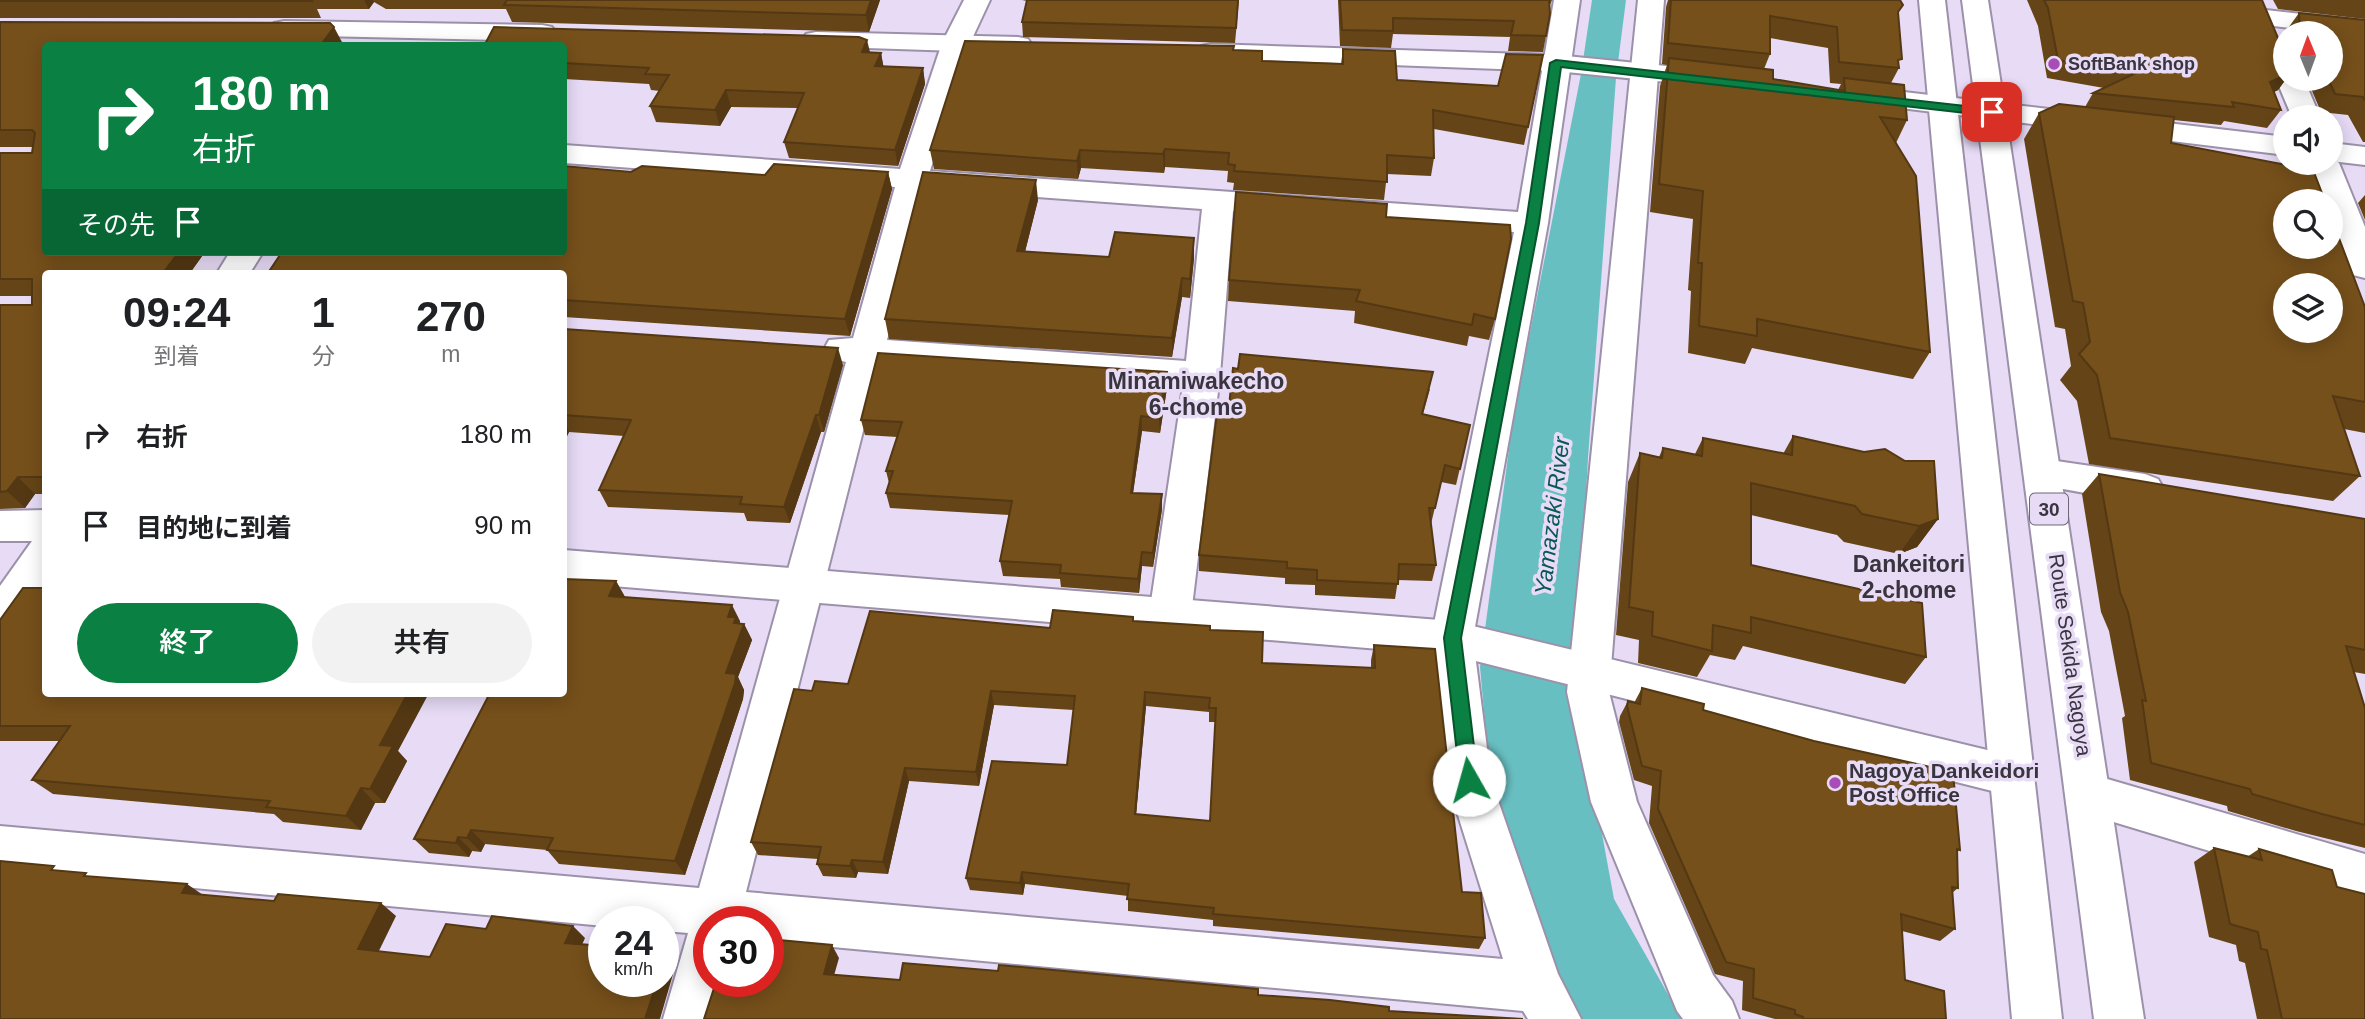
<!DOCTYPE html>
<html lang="ja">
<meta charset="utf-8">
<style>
body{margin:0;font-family:Helvetica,"Noto Sans JP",sans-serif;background:#f2f2f2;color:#202124;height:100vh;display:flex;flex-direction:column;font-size:26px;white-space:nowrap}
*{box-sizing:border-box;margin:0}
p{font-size:23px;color:#757577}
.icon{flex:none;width:38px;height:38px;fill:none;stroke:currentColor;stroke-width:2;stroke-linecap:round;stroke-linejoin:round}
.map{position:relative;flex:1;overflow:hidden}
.sheet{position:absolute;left:42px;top:270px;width:525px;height:427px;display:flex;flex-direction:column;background:#fff;border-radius:7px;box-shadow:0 4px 18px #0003}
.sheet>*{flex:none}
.hud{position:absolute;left:42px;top:42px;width:525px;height:214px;border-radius:7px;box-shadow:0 4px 18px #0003;background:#0b8043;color:#fff;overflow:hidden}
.needle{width:46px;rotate:359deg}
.buttons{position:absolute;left:2273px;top:21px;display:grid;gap:14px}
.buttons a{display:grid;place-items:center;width:70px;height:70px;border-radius:50%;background:#fff;box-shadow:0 4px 18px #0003;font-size:35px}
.speed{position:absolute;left:588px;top:906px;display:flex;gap:14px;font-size:35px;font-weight:700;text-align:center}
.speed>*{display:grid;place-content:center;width:91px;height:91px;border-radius:50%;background:#fff;box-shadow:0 4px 18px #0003;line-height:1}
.speed small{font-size:18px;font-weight:400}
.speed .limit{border:10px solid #d22;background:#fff;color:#111}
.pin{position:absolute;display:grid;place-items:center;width:60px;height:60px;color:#fff;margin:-30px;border-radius:14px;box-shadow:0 4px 10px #0006}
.me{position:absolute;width:77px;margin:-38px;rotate:353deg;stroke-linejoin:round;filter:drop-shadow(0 0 5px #0008)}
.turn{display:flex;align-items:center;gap:24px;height:147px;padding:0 35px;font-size:32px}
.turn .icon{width:91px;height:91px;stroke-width:2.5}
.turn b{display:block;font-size:49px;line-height:60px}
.then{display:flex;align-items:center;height:66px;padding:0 35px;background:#0003;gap:14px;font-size:26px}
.eta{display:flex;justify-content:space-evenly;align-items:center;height:119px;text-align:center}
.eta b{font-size:42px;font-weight:600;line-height:49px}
.action{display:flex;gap:14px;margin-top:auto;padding:14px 35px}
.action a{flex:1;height:80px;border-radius:42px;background:#0b8043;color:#fff;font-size:28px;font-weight:600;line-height:80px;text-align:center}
.action a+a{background:#f2f2f2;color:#202124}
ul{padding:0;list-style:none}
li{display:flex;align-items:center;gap:21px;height:91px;padding:0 35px}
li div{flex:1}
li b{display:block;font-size:26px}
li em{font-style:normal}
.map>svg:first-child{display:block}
</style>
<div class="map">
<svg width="2365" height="1019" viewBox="0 0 2365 1019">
<rect width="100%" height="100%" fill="#e7dbf6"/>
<polygon fill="#68bfc1" points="1592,0 1626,0 1616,78 1588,458 1575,687 1614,899 1682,1019 1577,1019 1565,1001 1492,799 1480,667 1513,419 1581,74"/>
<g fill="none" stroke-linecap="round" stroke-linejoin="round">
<g stroke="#9c91aa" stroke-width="4">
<g id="street">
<path d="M 964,0 L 990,0 L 970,43 L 930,171 L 1518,212 L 1554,0 L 1580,0 L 1548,223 L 1473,638 L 1491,780 L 1558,974 L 1581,1019 L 1528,1019 L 1523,1011 L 768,941 L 768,922 L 709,922 L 709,982 L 723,982 L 713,1019 L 663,1019 L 688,933 L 663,931 L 663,922 L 604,922 L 604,926 L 0,870 L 0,826 L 699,888 L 846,362 L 829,358 L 824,349 L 829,340 L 853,338 L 895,187 L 564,163 L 564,145 L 900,169 L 942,43 ZM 925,189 L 1202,209 L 1186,361 L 887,340 ZM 1233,211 L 1514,232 L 1431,638 L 1447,780 L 1503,959 L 746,892 L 880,364 L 1183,386 L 1149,615 L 1156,627 L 1170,632 L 1184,627 L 1191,615 L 1220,375 Z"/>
<polygon points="1638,0 1664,0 1609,692 1637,802 1713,975 1732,1001 1739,1019 1683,1019 1677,1011 1591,802 1567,692"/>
<polygon points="2266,10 2365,21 2365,37 2257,24 2253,18 2257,12"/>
<polygon points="2286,72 2286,79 2304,79 2320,117 2292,117 2276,79"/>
<path d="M 2331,156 L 2339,163 L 2365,227 L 2365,278 L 2353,275 C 2340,253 2331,226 2331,201 L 2323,201 L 2309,163 L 2331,163 Z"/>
<polygon points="2043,459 2145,474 2158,479 2164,489 2158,499 2145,504 2030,483 2024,473 2030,463"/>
</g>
</g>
<g stroke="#9c91aa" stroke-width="4">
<g id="secondary">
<polygon points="284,21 542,25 552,27 556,33 552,39 542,41 274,35 270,29 274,23"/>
<polygon points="816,32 1018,37 1028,39 1032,45 1028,51 1018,53 806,46 802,40 806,34"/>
<polygon points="1211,44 1556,55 1717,71 1727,73 1731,79 1727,85 1717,87 1556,71 1201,58 1197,52 1201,46"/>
<polygon points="1853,86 2286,137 2286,155 1843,101 1839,95 1843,89"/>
<polygon points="2331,143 2365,147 2365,165 2331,161"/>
<polygon points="230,252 263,252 250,273 217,273"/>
<polygon points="46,510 46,584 15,631 0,636 0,586 32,541 0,541 0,511"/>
<polygon points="564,550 1452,621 2012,756 2028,762 2034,776 2028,790 2012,796 1452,655 564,582"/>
<polygon points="2090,774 2365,854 2365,898 2074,810 2067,795 2074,780"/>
</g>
</g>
<g stroke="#9c91aa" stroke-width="4">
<g id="primary">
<polygon points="1919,0 1945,0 2062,1019 2012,1019"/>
<polygon points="1962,0 1988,0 2144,1019 2094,1019"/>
</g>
</g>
<use href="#street" fill="#fff" fill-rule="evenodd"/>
<use href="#secondary" fill="#fff" fill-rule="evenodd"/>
<use href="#primary" fill="#fff" fill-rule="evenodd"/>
</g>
<g fill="#654517" fill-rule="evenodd">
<polygon points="0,0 880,0 869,32 512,22 506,9 386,9 374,2 369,9 317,9 321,18 0,18"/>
<polygon points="1022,0 1239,0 1235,43 1023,37 1022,22 1027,1"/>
<polygon points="1338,0 1552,0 1550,5 1549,5 1546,36 1543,52 1508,51 1510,37 1393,34 1391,48 1340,46"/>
<path d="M 1668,0 L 1900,0 L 1898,17 L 1899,68 L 1891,83 L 1907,120 L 1896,143 L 1930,352 L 1913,379 L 1752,348 L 1745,364 L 1688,353 L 1691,291 L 1688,290 L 1693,219 L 1650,212 L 1660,86 L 1667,65 L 1662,64 L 1666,7 ZM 1770,38 L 1828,48 L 1830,83 L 1841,84 L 1838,90 L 1773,79 L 1764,69 L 1770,54 Z"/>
<polygon points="2027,0 2262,0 2286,79 2278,90 2274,92 2281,110 2267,128 2224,121 2221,125 2174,120 2171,143 2365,307 2365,433 2344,429 2360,476 2333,501 2089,464 2077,401 2060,380 2071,366 2065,329 2055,327 2024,139 2039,113 2085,107 2093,93 2104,88 2047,78 2038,26"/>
<polygon points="2273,0 2365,0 2365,19 2278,9"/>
<polygon points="2299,13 2365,20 2365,142 2363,142 2348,115 2321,112 2307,79 2331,79 2331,33 2286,33 2286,31"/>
<polygon points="0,22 343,44 46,252 205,252 190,273 46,273 46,494 35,494 25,508 0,509 0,305 32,305 32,296 0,296 0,153 32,153 33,147 0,147"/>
<polygon points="564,46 881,53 883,66 923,68 925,84 898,166 789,158 784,142 798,108 731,107 720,126 656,122 650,106 660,91 651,90 649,84 564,79"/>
<polygon points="1343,49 1397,80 1528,127 1524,145 1434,129 1434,158 1431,176 1387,174 1384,200 1233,190 1234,183 1227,182 1228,171 1165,167 1164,173 1081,168 1078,179 934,169 930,150 1234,50 1262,61 1341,64"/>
<polygon points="631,172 765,175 888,172 892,189 850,336 564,317 564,273"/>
<polygon points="2365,195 2365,220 2358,203"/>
<polygon points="1038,200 1025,252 1109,257 1194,258 1190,298 1182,297 1172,357 889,339 885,319"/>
<polygon points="1386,217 1495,319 1489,340 1469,336 1467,346 1354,323 1355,311 1228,301 1229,280"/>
<polygon points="564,329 843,365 824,432 821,432 790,523 747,521 744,513 608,507 599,490 624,436 569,432 564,442"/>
<polygon points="1167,388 1160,433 1142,431 1133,493 1162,494 1162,509 1153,567 1142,566 1139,593 1061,587 1060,579 1003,576 1000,561 1009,515 890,508 886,493 889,483 886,471 897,437 865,435 861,420"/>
<polygon points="1430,389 1423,414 1470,425 1456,485 1441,482 1431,524 1436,565 1432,581 1398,580 1395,599 1315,595 1315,585 1285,584 1285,578 1199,571 1199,555 1229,406"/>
<polygon points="1793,436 1938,519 1917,547 1899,554 1844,542 1837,535 1751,515 1751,565 1926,657 1905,684 1743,646 1735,660 1710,655 1697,677 1638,663 1639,640 1616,635 1628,482 1640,453 1659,457 1663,448 1695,454 1703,438 1783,454"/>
<polygon points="2099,474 2365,519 2365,674 2354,672 2365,708 2365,848 2296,831 2228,811 2227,806 2130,780 2122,718 2125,716 2109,631 2101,612 2082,494"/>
<polygon points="616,581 625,597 740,621 740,624 744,624 752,640 738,677 744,690 743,699 685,875 559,864 547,850 485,844 481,852 472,851 469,857 429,853 414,839"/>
<polygon points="0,620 398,751 407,761 385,803 375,803 361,830 283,822 274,814 53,794 32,780 60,741 0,741"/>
<path d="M 1134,621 L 1210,630 L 1262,663 L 1371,668 L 1371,660 L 1374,645 L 1462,892 L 1485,938 L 1479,949 L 1213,926 L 1213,920 L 1128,911 L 1128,896 L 1025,884 L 1023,895 L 970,890 L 966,878 L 1067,765 L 1074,710 L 994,705 L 979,786 L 909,781 L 888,874 L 858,872 L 856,878 L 823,876 L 817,864 L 818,859 L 758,855 L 751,842 L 812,691 L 848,684 L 1050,628 ZM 1146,706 L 1209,712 L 1209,722 L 1216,722 L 1210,821 L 1136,814 Z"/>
<polygon points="1642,688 1703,710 1960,850 1957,852 1958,888 1952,893 1955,929 1940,941 1902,931 1905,980 1946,1019 1775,1019 1742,1010 1743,981 1715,974 1649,823 1652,786 1634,780 1619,722 1620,716 1628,701 1634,703"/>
<polygon points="2214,848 2247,857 2259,849 2365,1019 2257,1019 2245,963 2239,961 2236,945 2209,937 2194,862"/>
</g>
<g fill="#533813">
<polygon points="364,0 373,0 374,2 369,9"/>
<polygon points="871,0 880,0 869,32 866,15"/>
<polygon points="334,27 343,44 342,46 320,46"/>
<polygon points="867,40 871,56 862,52"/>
<polygon points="881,53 884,69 875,66"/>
<polygon points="923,68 925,84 898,166 895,150"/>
<polygon points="2286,75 2286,79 2278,90 2257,100 2270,82"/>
<polygon points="726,90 731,107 720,126 715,110"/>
<polygon points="1165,149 1165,167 1164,173 1163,154"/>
<polygon points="1080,150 1081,168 1078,179 1077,161"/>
<polygon points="888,172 892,189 850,336 845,319"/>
<polygon points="1036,180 1038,200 1020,271 1017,251"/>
<polygon points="1194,238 1194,258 1190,298 1190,279"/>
<polygon points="179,252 205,252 190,273 163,273"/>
<polygon points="1182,278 1182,297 1172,357 1172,338"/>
<polygon points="838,348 843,365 824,432 819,415"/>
<polygon points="1167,372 1167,388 1160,433 1159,418"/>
<polygon points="816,415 821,432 790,523 784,507"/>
<polygon points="1141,416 1142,431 1131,507 1131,493"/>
<polygon points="564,421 569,432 564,442"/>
<polygon points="18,477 35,494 25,508 7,491"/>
<polygon points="1162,494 1162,509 1153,567 1153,553"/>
<polygon points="1938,519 1917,547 1899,554 1919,526"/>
<polygon points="1142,552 1142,566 1139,593 1138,579"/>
<polygon points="616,581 625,597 609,596"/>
<polygon points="732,605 740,621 739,623 742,629 744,624 752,640 738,677 744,690 743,699 685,875 675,861 726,673 728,617"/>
<polygon points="991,691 994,705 979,786 976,772"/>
<polygon points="1145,692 1146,706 1135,827 1135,814"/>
<polygon points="408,693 429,693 398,751 407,761 385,803 370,789 380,745"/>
<polygon points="905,768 909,781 888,874 883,862"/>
<polygon points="361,788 375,803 361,830 346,816"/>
<polygon points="471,830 485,844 481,852 467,838"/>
<polygon points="458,837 472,851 469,857 456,843"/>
<polygon points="852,860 858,872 856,878 850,866"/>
<polygon points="1022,872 1025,884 1023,895 1020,883"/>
<polygon points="187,884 206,897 182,893"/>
<polygon points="381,903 396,916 374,961 358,949"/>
<polygon points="573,926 585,938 577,956 565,943"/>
<polygon points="832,945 839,958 831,986 824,974"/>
<polygon points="666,952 676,964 660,1019 645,1019 657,982 663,982 663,962"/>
</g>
<g fill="#76501b" stroke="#533813" stroke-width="2" fill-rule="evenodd">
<polygon points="0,0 311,0 312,1 0,1"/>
<polygon points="507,0 871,0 866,15 504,5"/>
<polygon points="1027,0 1238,0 1236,28 1022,22"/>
<polygon points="1340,0 1549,0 1550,14 1546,36 1511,35 1514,21 1393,18 1393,31 1342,30"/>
<polygon points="1671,0 1900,0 1903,5 1898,12 1902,59 1898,60 1899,68 1839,62 1837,27 1770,16 1770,54 1668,43"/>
<polygon points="2044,0 2262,0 2283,50 2286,53 2286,75 2270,82 2281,110 2232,102 2234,107 2093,93 2136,73 2058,60 2048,8"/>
<polygon points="2299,13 2365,20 2365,101 2363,97 2335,94 2328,79 2331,79 2331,33 2300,33"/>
<polygon points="0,22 330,23 334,27 320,46 46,46 46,252 179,252 163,273 46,273 46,477 18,477 7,491 0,492 0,305 32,305 32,279 0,279 0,153 32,153 35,133 32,130 0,130"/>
<polygon points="494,27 859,37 867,40 862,52 881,53 875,66 923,68 895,150 784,142 804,93 726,90 715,110 650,106 669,75 645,74 649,68 564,63 564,46 484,46"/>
<polygon points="965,41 1234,46 1233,50 1262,51 1262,61 1343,64 1343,49 1395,51 1397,80 1498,86 1506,54 1543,55 1528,127 1433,110 1434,158 1387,155 1387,182 1234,171 1235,165 1228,164 1229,153 1165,149 1163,154 1080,150 1077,161 930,150"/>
<polygon points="1669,58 1773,70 1773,79 1845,91 1844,78 1904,85 1907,120 1880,117 1916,176 1930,352 1757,319 1757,336 1699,326 1702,263 1698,263 1703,191 1659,184"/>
<path d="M 2059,104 L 2174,117 L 2171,143 L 2313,170 L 2325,201 L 2286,201 L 2286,247 L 2331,247 L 2331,217 L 2365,307 L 2365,402 L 2333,396 L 2360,476 L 2110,438 L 2097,375 L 2079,354 L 2090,342 L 2083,303 L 2073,301 L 2039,113 ZM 2286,285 L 2331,285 L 2331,331 L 2286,331 Z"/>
<polygon points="774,164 888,172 845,319 564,300 564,273 268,273 282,252 564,252 564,166 631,172 642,166 765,175"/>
<polygon points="923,172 1036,180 1017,251 1109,257 1115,232 1194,238 1190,279 1182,278 1172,338 885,319"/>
<polygon points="1236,192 1387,204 1386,217 1510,225 1511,239 1495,319 1474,314 1472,325 1356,301 1360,290 1229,280"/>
<polygon points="564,329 838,348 819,415 816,415 784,507 740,504 742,497 599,490 631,420 564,415"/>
<polygon points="878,353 1167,372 1159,418 1141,416 1131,493 1162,494 1153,553 1142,552 1138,579 1060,573 1061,565 1000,561 1012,501 886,493 893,471 886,471 902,422 861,420"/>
<polygon points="1240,354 1433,372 1422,414 1470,425 1460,469 1445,465 1435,508 1429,508 1436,565 1399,564 1398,584 1317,580 1317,570 1287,568 1287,562 1199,555 1218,405 1229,406 1233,368 1238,369"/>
<polygon points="1793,436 1864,452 1885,449 1905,461 1934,461 1938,519 1919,526 1862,514 1855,506 1751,483 1751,565 1922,603 1926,657 1751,617 1751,633 1713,625 1712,651 1652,636 1653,612 1629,607 1640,453 1662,458 1663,448 1702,456 1703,438 1792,455"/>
<polygon points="2099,474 2365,519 2365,650 2346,646 2365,708 2365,825 2322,814 2252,794 2250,789 2151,763 2142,700 2146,701 2128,612 2120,592"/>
<polygon points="564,579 616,581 609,596 732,605 728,617 736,617 734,623 744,624 726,673 736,674 735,683 675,861 547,850 553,838 471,830 467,838 458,837 456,843 414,839 490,693 564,693"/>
<polygon points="23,588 46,588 46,693 408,693 380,745 393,746 370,789 361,788 346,816 266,807 270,801 32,780 70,726 0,726 0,620"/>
<path d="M 1053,610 L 1133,617 L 1133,621 L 1210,626 L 1210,630 L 1263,632 L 1262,663 L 1375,668 L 1374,645 L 1435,649 L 1462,892 L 1481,893 L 1485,938 L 1213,914 L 1214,908 L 1127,899 L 1129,884 L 1022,872 L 1020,883 L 966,878 L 992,761 L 1067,765 L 1075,696 L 991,691 L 976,772 L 905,768 L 883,862 L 852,860 L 850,866 L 817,864 L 821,847 L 751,842 L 794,689 L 812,691 L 815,681 L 848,684 L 870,611 L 1050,628 ZM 1145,692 L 1210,698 L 1209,708 L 1216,708 L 1210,821 L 1135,814 Z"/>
<polygon points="1642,688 1704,704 1703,710 1814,741 1953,772 1960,850 1957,849 1958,888 1952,887 1955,929 1901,914 1905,980 1944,991 1946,1019 1803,1019 1803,1017 1795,1014 1795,1010 1753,998 1754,969 1726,962 1658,809 1661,771 1642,766 1627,706 1628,701 1640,704"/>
<polygon points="2214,848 2262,860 2259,849 2332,870 2337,887 2365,894 2365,1019 2282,1019 2267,950 2261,949 2258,932 2230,924"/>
<polygon points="0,861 54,866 51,870 86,873 84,876 187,884 182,893 274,901 278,894 381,903 358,949 430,957 446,924 486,929 492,916 573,926 565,943 604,946 604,982 657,982 645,1019 0,1019"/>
<polygon points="768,939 832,945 824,974 900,980 903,963 998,971 999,965 1258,989 1258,995 1330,1000 1389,1007 1389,1011 1523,1019 704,1019 716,982 768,982"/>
<polygon points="663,951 666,952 663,962"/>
</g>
<polygon fill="#0b8043" stroke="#07532c" stroke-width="2" points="1556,60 1992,109 1998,112 1992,116 1561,67 1539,223 1461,638 1478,780 1476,786 1469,788 1463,786 1460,780 1444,638 1526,223 1550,63"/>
<g fill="#a84cb7" stroke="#e7dbf6" stroke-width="2.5">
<circle cx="2054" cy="64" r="7"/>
<circle cx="1835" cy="783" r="7"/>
</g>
<g text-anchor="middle" stroke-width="7" stroke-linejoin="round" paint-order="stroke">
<g font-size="18" font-weight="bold" fill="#39343e" stroke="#e7dbf6" text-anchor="start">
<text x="2068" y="70">SoftBank shop</text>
</g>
<rect fill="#e7dbf6" stroke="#6d6675" stroke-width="2" x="2030" y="493.5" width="38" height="31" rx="5"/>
<g font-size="19" font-weight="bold" fill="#39343e">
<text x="2049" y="516">30</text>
</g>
<g font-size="21" fill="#39343e" stroke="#e7dbf6">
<text transform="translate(2070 655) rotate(82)" y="7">Route Sekida Nagoya</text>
</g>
<g font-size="21" font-weight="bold" fill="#39343e" stroke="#e7dbf6" text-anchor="start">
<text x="1849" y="778">Nagoya Dankeidori<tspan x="1849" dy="24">Post Office</tspan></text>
</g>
<g font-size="23" font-weight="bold" fill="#39343e" stroke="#e7dbf6">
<text x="1196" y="389">Minamiwakecho<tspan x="1196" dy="26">6-chome</tspan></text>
<text x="1909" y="572">Dankeitori<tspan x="1909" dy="26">2-chome</tspan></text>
</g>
<g font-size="23" font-style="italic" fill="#085859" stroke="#e7dbf6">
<text transform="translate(1552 516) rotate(-83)" y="8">Yamazaki River</text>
</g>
</g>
</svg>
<div class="buttons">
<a><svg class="needle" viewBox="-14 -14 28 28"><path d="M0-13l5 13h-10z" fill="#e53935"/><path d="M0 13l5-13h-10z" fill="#757577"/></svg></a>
<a><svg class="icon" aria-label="sound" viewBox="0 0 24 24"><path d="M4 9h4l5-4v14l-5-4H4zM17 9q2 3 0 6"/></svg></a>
<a><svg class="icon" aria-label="search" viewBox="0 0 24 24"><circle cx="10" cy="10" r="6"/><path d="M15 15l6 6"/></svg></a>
<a><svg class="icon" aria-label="layers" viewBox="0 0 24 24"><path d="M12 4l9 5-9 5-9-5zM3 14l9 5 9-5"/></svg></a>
</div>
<div class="speed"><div>24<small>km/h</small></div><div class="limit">30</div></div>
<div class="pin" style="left:1992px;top:112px;background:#d93025"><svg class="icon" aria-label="arrive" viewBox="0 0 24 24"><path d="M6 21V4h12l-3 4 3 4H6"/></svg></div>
<svg class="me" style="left:1469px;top:780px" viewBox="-20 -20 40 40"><circle r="19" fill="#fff"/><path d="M0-13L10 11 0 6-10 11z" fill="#0b8043"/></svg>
<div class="hud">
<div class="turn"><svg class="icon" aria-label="right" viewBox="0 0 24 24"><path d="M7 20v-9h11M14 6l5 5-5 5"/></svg><div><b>180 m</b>右折</div></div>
<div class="then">その先<svg class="icon" aria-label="arrive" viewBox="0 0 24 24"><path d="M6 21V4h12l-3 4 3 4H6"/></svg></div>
</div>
<section class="sheet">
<div class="eta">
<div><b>09:24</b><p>到着</p></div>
<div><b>1</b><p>分</p></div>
<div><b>270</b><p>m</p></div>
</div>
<ul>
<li><svg class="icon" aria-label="right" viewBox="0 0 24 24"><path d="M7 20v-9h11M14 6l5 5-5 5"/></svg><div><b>右折</b></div><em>180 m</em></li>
<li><svg class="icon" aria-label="arrive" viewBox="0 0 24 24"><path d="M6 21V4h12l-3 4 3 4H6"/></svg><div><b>目的地に到着</b></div><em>90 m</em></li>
</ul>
<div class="action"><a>終了</a><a>共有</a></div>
</section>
</div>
